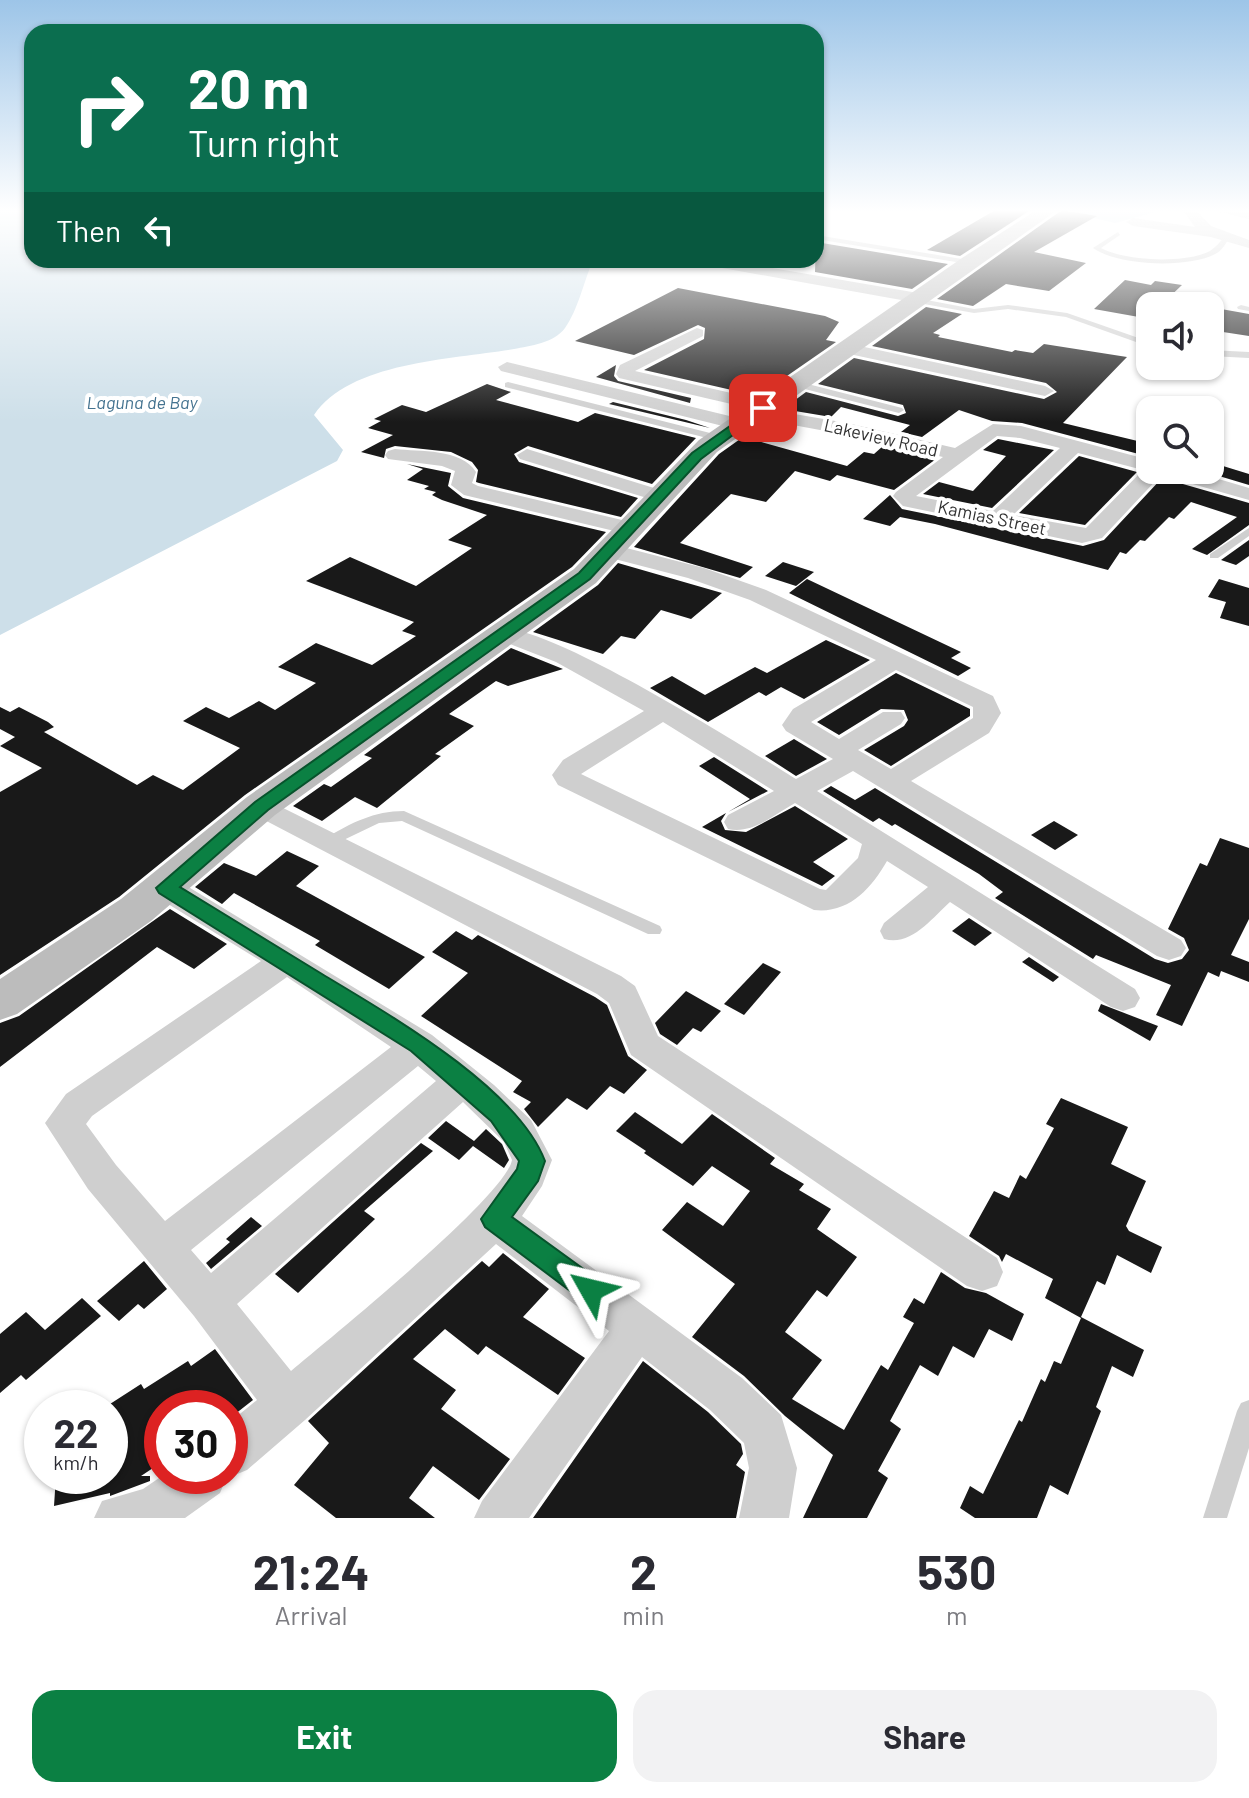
<!DOCTYPE html>
<style>
body{margin:0;font-family:Barlow,sans-serif;background:#f2f2f3;color:#2b2b33;height:100vh;display:flex;flex-direction:column;font-size:30px;white-space:nowrap}
*{box-sizing:border-box;margin:0}
p{font-size:26px;color:#7c7c81}
.icon{flex:none;width:44px;height:44px;fill:none;stroke:currentColor;stroke-width:2;stroke-linecap:round;stroke-linejoin:round}
.map{position:relative;height:1518px;overflow:hidden}
.panel{display:flex;flex-direction:column;background:#fff;flex:1}
.panel>*{flex:none}
.hud{position:absolute;left:24px;top:24px;width:800px;height:244px;border-radius:24px;box-shadow:0 2px 6px #0004;background:#0b6e4f;color:#fff;overflow:hidden}
.buttons{position:absolute;left:1136px;top:292px;display:grid;gap:16px}
.buttons a{display:grid;place-items:center;width:88px;height:88px;border-radius:16px;background:#fff;box-shadow:0 2px 6px #0004;font-size:40px}
.speed{position:absolute;left:24px;top:1390px;display:flex;gap:16px;font-size:40px;font-weight:700;text-align:center}
.speed>*{display:grid;place-content:center;width:104px;height:104px;border-radius:50%;background:#fff;box-shadow:0 2px 6px #0004;line-height:1}
.speed small{font-size:20px;font-weight:400}
.speed .limit{border:12px solid #d22;background:#fff;color:#111}
.pin{position:absolute;display:grid;place-items:center;width:68px;height:68px;color:#fff;margin:-34px;border-radius:16px;box-shadow:0 4px 12px #0006}
.me{position:absolute;width:88px;margin:-44px;rotate:307deg;stroke-linejoin:round;filter:drop-shadow(0 0 6px #0008)}
.turn{display:flex;align-items:center;gap:28px;height:168px;padding:0 32px;font-size:36px}
.turn .icon{width:104px;height:104px;stroke-width:2.5}
.turn b{display:block;font-size:56px;line-height:68px}
.then{display:flex;align-items:center;height:76px;padding:0 32px;background:#0003;gap:16px;font-size:30px}
.eta{display:flex;justify-content:space-evenly;align-items:center;height:136px;text-align:center}
.eta b{font-size:48px;font-weight:700;line-height:56px}
.button{display:flex;gap:16px;margin-top:auto;padding:16px 32px}
.button a{flex:1;height:92px;border-radius:24px;background:#0b8043;color:#fff;font-size:32px;font-weight:700;line-height:92px;text-align:center}
.button a+a{background:#f2f2f3;color:#2b2b33}
.map>svg:first-child{display:block}
</style>
<div class="map">
<svg width="1249" height="1518" viewBox="0 0 1249 1518">
<rect width="100%" height="100%" fill="#fff"/>
<path fill="#cddfe9" d="M 0,209 L 32,209 L 32,260 L 593,260 C 584,281 578,310 565,328 C 554,343 530,346 514,349 C 456,359 350,361 314,415 L 343,450 L 337,461 L 0,635 Z"/>
<g fill="none" stroke-linecap="round" stroke-linejoin="round">
<polygon fill="#cddfe9" fill-rule="evenodd" points="1071,209 1154,209 1152,213 1115,223 1073,213"/>
</g>
<g fill="#191919">
<polygon points="997,209 1032,209 960,256 927,250"/>
<polygon points="1062,210 1097,216 1034,252 1086,263 1049,291 1006,284 973,306 937,299"/>
<polygon points="816,242 948,264 912,289 815,272"/>
<polygon points="1125,280 1151,285 1155,281 1182,285 1160,306 1150,306 1150,319 1094,309"/>
<polygon points="678,288 825,316 839,322 826,340 836,342 758,396 644,370 704,339 705,328 698,325 634,355 575,341"/>
<polygon points="926,307 962,314 933,333 940,335 938,337 1012,352 1015,350 1033,353 1044,344 1127,357 1063,423 1150,444 1150,457 1022,423 992,421 959,410 922,437 901,432 910,425 841,407 831,417 783,409 806,392 898,416 906,413 903,405 818,384 854,358 1044,399 1057,392 1046,383 872,346"/>
<polygon points="1210,307 1249,314 1249,336 1210,330"/>
<polygon points="616,365 614,376 618,381 691,398 690,403 596,377"/>
<polygon points="487,384 511,392 496,400 578,422 595,413 696,438 652,484 528,446 514,454 519,462 638,498 621,517 479,483 476,482 478,470 472,462 451,452 395,446 386,449 384,458 361,452 393,435 368,428 381,421 374,419 402,405 426,412"/>
<polygon points="613,402 686,420 710,428 609,404"/>
<polygon points="743,437 847,466 864,452 874,454 883,446 936,459 894,490 837,475 830,481 795,471 766,502 731,494 680,543 753,567 740,578 634,547 719,454"/>
<polygon points="998,439 1054,450 992,508 923,494 939,482 973,491 1006,456 983,450"/>
<polygon points="1079,456 1137,472 1085,525 1019,513"/>
<polygon points="1210,462 1249,474 1249,485 1199,470 1210,470"/>
<polygon points="407,464 451,473 448,486 463,498 606,532 572,567 245,795 119,897 0,975 0,792 42,768 0,746 15,737 0,729 0,707 10,712 19,707 48,722 54,727 44,732 137,785 153,775 183,790 240,748 183,721 206,707 229,718 259,701 275,710 316,683 278,667 316,643 372,665 416,636 402,631 414,622 306,581 350,557 416,586 472,548 448,540 487,515 442,500 432,495 436,492 424,489 429,486 407,480 423,469"/>
<polygon points="1162,478 1249,503 1249,525 1207,555 1192,549 1237,517 1191,502 1174,519 1169,517 1145,541 1140,540 1126,554 1120,552 1108,570 935,524 900,517 890,526 863,519 890,495 902,509 1083,546 1104,540"/>
<polygon points="1249,540 1249,556 1236,565 1221,560"/>
<polygon points="783,562 814,572 796,586 765,576"/>
<polygon points="618,563 722,593 691,619 661,610 635,639 621,636 603,654 533,632 598,585"/>
<polygon points="807,579 961,652 951,658 971,668 958,676 789,593"/>
<polygon points="1219,579 1249,588 1249,626 1220,618 1226,602 1208,597"/>
<polygon points="826,640 870,660 804,699 781,687 766,696 759,692 708,722 650,688 672,676 705,695 755,667 767,673"/>
<polygon points="511,648 563,669 508,686 496,681 449,714 474,726 435,754 441,756 377,808 355,797 322,821 293,806 324,784 331,787 372,758 364,755"/>
<polygon points="896,673 970,709 970,716 891,766 864,750 904,726 908,720 904,710 881,709 839,735 817,722"/>
<polygon points="794,739 827,759 796,776 765,756"/>
<polygon points="714,757 768,791 728,812 750,799 699,766"/>
<polygon points="831,786 855,800 875,788 1155,959 1168,963 1182,959 1189,950 1184,938 1168,929 1200,863 1207,866 1220,838 1249,848 1249,919 1231,955 1249,962 1249,982 1221,971 1219,977 1208,972 1182,1026 1156,1015 1171,985 1096,955 1093,959 995,898 1003,892 979,874 895,824 892,826 879,818 873,822 823,791"/>
<polygon points="795,806 848,839 813,862 835,876 822,886 702,827 726,813 721,821 725,830 746,832"/>
<polygon points="1054,821 1078,835 1055,850 1031,835"/>
<polygon points="287,851 319,866 296,886 425,957 389,989 315,945 320,941 234,893 222,904 195,887 224,863 256,876"/>
<polygon points="170,909 227,944 194,969 157,947 0,1067 0,1023 19,1016"/>
<polygon points="969,918 992,933 975,946 952,931"/>
<polygon points="456,931 472,940 478,935 595,997 607,1005 628,1056 647,1070 624,1094 610,1086 587,1110 567,1098 538,1127 524,1109 531,1102 513,1092 522,1081 421,1016 468,973 432,952"/>
<polygon points="1029,957 1059,977 1053,982 1022,962"/>
<polygon points="763,963 781,972 744,1015 724,1004"/>
<polygon points="686,991 721,1011 701,1032 693,1028 677,1045 660,1034 655,1023"/>
<polygon points="1101,1004 1158,1026 1150,1041 1098,1011"/>
<polygon points="1061,1098 1128,1127 1111,1164 1146,1181 1126,1226 1129,1231 1162,1247 1151,1273 1117,1255 1105,1285 1097,1281 1081,1317 1144,1350 1133,1377 1112,1366 1096,1407 1101,1411 1068,1495 1050,1485 1037,1518 975,1518 960,1508 970,1486 983,1494 1019,1420 1022,1422 1041,1379 1045,1382 1054,1361 1061,1364 1081,1318 1045,1298 1053,1279 1006,1254 1002,1262 999,1256 969,1236 994,1191 1009,1198 1020,1175 1026,1179 1054,1128 1046,1124"/>
<polygon points="635,1112 682,1144 712,1114 775,1158 770,1164 804,1184 799,1190 831,1209 817,1229 857,1257 827,1297 817,1290 785,1332 822,1360 792,1399 844,1430 881,1365 888,1370 914,1323 903,1317 914,1298 924,1304 941,1272 965,1288 986,1293 1024,1314 1012,1341 989,1329 974,1358 953,1346 938,1376 920,1365 890,1421 901,1429 878,1471 888,1478 867,1518 803,1518 833,1455 785,1416 744,1376 692,1337 735,1284 662,1230 687,1202 723,1226 750,1191 712,1166 693,1186 644,1153 646,1151 616,1131"/>
<polygon points="446,1121 474,1141 486,1129 502,1144 509,1160 504,1168 473,1146 459,1160 428,1138"/>
<polygon points="421,1143 433,1151 364,1211 375,1219 298,1293 275,1274"/>
<polygon points="251,1217 262,1226 211,1269 206,1263 230,1242 226,1239"/>
<polygon points="503,1253 549,1289 523,1317 585,1358 558,1395 486,1346 478,1355 445,1329 413,1359 456,1390 441,1409 510,1459 479,1500 433,1466 409,1498 435,1518 336,1518 294,1485 329,1443 308,1421 482,1261 489,1267"/>
<polygon points="144,1261 167,1289 144,1309 138,1304 119,1321 97,1301"/>
<polygon points="82,1298 101,1316 26,1380 21,1375 0,1393 0,1334 26,1312 45,1330"/>
<polygon points="215,1349 253,1400 230,1418 230,1408 162,1408 162,1462 141,1476 150,1476 150,1481 110,1496 110,1493 54,1506 56,1476 110,1476 110,1404 141,1384 144,1389 188,1361 191,1366"/>
<polygon points="643,1361 708,1412 741,1444 743,1454 736,1465 745,1472 736,1518 533,1518"/>
</g>
<g fill="none" stroke-linecap="round" stroke-linejoin="round">
<g fill="#cfcfcf" fill-rule="evenodd">
<path d="M 1118,232 L 1120,235 L 1101,248 C 1125,261 1185,264 1210,251 C 1216,247 1220,242 1224,237 L 1229,238 C 1226,243 1223,249 1217,253 C 1190,269 1118,266 1093,248 Z"/>
<polygon points="816,235 962,259 966,261 962,263 816,239"/>
<polygon points="916,298 974,309 1008,305 1067,313 1150,342 1150,347 1066,317 1008,309 974,313 913,302 912,300"/>
<polygon points="1241,305 1249,307 1249,311 1238,309 1237,307"/>
<polygon points="1210,350 1249,352 1249,358 1210,356"/>
<polygon points="796,381 902,408 904,410 899,413 793,386 793,382"/>
<polygon points="508,382 722,436 724,438 719,441 505,387 505,383"/>
<polygon points="1249,528 1249,536 1218,558 1210,558 1210,554"/>
<path d="M 404,811 L 660,926 L 662,930 L 660,934 L 648,934 L 402,821 L 379,823 L 331,846 L 323,841 L 326,838 C 351,823 374,811 404,811 Z"/>
<polygon points="1249,1400 1249,1448 1227,1518 1203,1518 1237,1411 1241,1403"/>
</g>
<g fill="#cfcfcf" fill-rule="evenodd">
<polygon points="1182,209 1195,209 1211,226 1249,240 1249,248 1211,237 1133,226 1126,222 1133,218 1195,227"/>
<polygon points="1219,209 1249,211 1249,219 1220,212"/>
<polygon points="693,260 725,260 918,293 926,298 918,303 700,264"/>
<path d="M 697,328 L 703,330 L 703,336 L 635,371 L 771,402 L 774,406 L 771,410 L 847,423 L 955,448 L 993,424 L 1021,426 L 1150,460 L 1150,470 L 1188,470 L 1249,488 L 1249,500 L 1161,475 L 1102,538 L 1082,543 L 903,506 L 893,496 L 896,492 L 943,457 L 847,435 L 750,417 L 748,413 L 753,409 L 619,378 L 616,374 L 620,365 ZM 997,436 L 1020,438 L 1060,448 L 993,511 L 916,496 ZM 1078,453 L 1143,470 L 1086,528 L 1013,515 Z"/>
<polygon points="846,343 1045,386 1054,391 1045,396 840,352 838,348 840,344"/>
<polygon points="507,362 746,420 748,424 739,430 501,371 498,367"/>
<path d="M 395,449 C 420,452 461,448 476,472 L 472,483 L 478,486 L 639,524 L 642,529 L 631,535 L 464,495 L 451,485 L 455,471 L 442,466 L 388,459 L 385,455 L 388,451 Z"/>
<polygon points="527,449 667,492 670,496 660,502 520,459 517,455"/>
<path d="M 611,544 L 704,568 L 766,590 L 993,696 L 1001,713 L 989,733 L 911,781 L 1181,940 L 1186,948 L 1181,956 L 1169,960 L 1157,956 L 853,771 L 817,791 L 1135,989 L 1140,998 L 1135,1007 L 1123,1011 L 1111,1007 L 950,902 C 932,918 911,947 884,939 L 880,931 L 884,923 L 928,887 L 887,861 C 871,889 848,914 814,910 L 558,785 L 552,775 L 563,760 L 644,711 L 556,662 L 497,639 L 494,634 L 497,629 C 541,618 749,750 796,779 L 833,759 L 786,731 L 782,725 L 793,709 L 876,660 L 750,600 L 688,578 L 603,556 L 600,551 ZM 896,670 L 973,707 L 973,718 L 891,769 L 858,750 L 901,724 L 905,718 L 901,712 L 883,712 L 839,739 L 811,722 ZM 663,722 L 774,791 L 728,815 L 724,822 L 728,829 C 752,835 775,814 795,803 L 862,844 L 858,858 L 826,890 L 820,889 L 581,774 Z"/>
<polygon points="261,797 621,976 635,986 658,1036 997,1258 1003,1272 997,1286 982,1291 967,1286 631,1055 609,1003 597,994 251,813 246,806 251,799"/>
<path d="M 166,877 L 177,880 L 432,1035 L 494,1085 L 531,1120 L 552,1160 L 542,1186 L 522,1216 L 742,1378 L 781,1415 L 797,1468 L 789,1518 L 739,1518 L 749,1468 L 744,1443 L 710,1410 L 642,1357 L 529,1518 L 474,1518 L 482,1501 L 609,1331 L 496,1244 L 305,1420 L 247,1470 L 230,1477 L 229,1476 L 230,1422 L 257,1400 L 194,1316 L 88,1189 L 45,1123 L 66,1094 L 261,961 L 155,896 L 150,888 L 155,880 ZM 287,977 L 391,1047 L 165,1221 L 116,1165 L 86,1124 L 92,1116 ZM 418,1066 L 436,1081 L 211,1273 L 191,1250 ZM 463,1102 L 504,1142 L 512,1160 C 506,1196 329,1339 291,1371 L 237,1304 Z"/>
<polygon points="162,1476 227,1476 220,1493 185,1518 94,1518 102,1501 143,1489"/>
</g>
<polygon fill="#bcbcbc" fill-rule="evenodd" points="1038,209 1059,209 717,452 596,583 275,815 151,921 17,1014 0,1020 0,979 121,899 247,797 574,569 699,440 962,258"/>
</g>
<linearGradient id="sky" x2="0" y2="1"><stop stop-color="#9dc5e8"/><stop offset="0.5" stop-color="#fff"/><stop offset="1" stop-color="#fff" stop-opacity="0"/></linearGradient>
<rect width="1249" height="422" fill="url(#sky)"/>
<path fill="#0b8043" stroke="#07532c" stroke-width="2" d="M 758,406 L 769,408 L 701,459 L 590,579 L 268,810 L 180,887 C 227,916 275,945 322,974 C 388,1014 517,1087 545,1161 L 538,1181 L 512,1217 L 600,1281 L 604,1290 L 600,1299 L 591,1303 L 581,1299 L 485,1227 L 481,1219 L 517,1169 L 519,1161 L 491,1121 L 411,1051 L 159,893 L 156,888 L 255,802 L 579,573 L 692,453 Z"/>
<g text-anchor="middle" stroke-width="8" stroke-linejoin="round" paint-order="stroke">
<g font-size="18" font-style="italic" fill="#447390" stroke="#fff">
<text x="142" y="409">Laguna de Bay</text>
</g>
<g font-size="18" fill="#323232" stroke="#fff">
<text transform="translate(881 438) rotate(13)" y="6">Lakeview Road</text>
<text transform="translate(992 518) rotate(12)" y="6">Kamias Street</text>
</g>
</g>
</svg>
<div class="buttons">
<a><svg class="icon" aria-label="sound" viewBox="0 0 24 24"><path d="M4 9h4l5-4v14l-5-4H4zM17 9q2 3 0 6"/></svg></a>
<a><svg class="icon" aria-label="search" viewBox="0 0 24 24"><circle cx="10" cy="10" r="6"/><path d="M15 15l6 6"/></svg></a>
</div>
<div class="speed"><div>22<small>km/h</small></div><div class="limit">30</div></div>
<div class="pin" style="left:763px;top:408px;background:#d93025"><svg class="icon" aria-label="arrive" viewBox="0 0 24 24"><path d="M6 21V4h12l-3 4 3 4H6"/></svg></div>
<svg class="me" style="left:591px;top:1290px" viewBox="-20 -20 40 40"><path d="M0-17L14 15 0 8-14 15z" fill="#0b8043" stroke="#fff" stroke-width="4"/></svg>
<div class="hud">
<div class="turn"><svg class="icon" aria-label="right" viewBox="0 0 24 24"><path d="M7 20v-9h11M14 6l5 5-5 5"/></svg><div><b>20 m</b>Turn right</div></div>
<div class="then">Then<svg class="icon" aria-label="left" viewBox="0 0 24 24"><path d="M17 20v-9H6M10 6l-5 5 5 5"/></svg></div>
</div>
</div>
<section class="panel">
<div class="eta">
<div><b>21:24</b><p>Arrival</p></div>
<div><b>2</b><p>min</p></div>
<div><b>530</b><p>m</p></div>
</div>
<div class="button"><a>Exit</a><a>Share</a></div>
</section>
